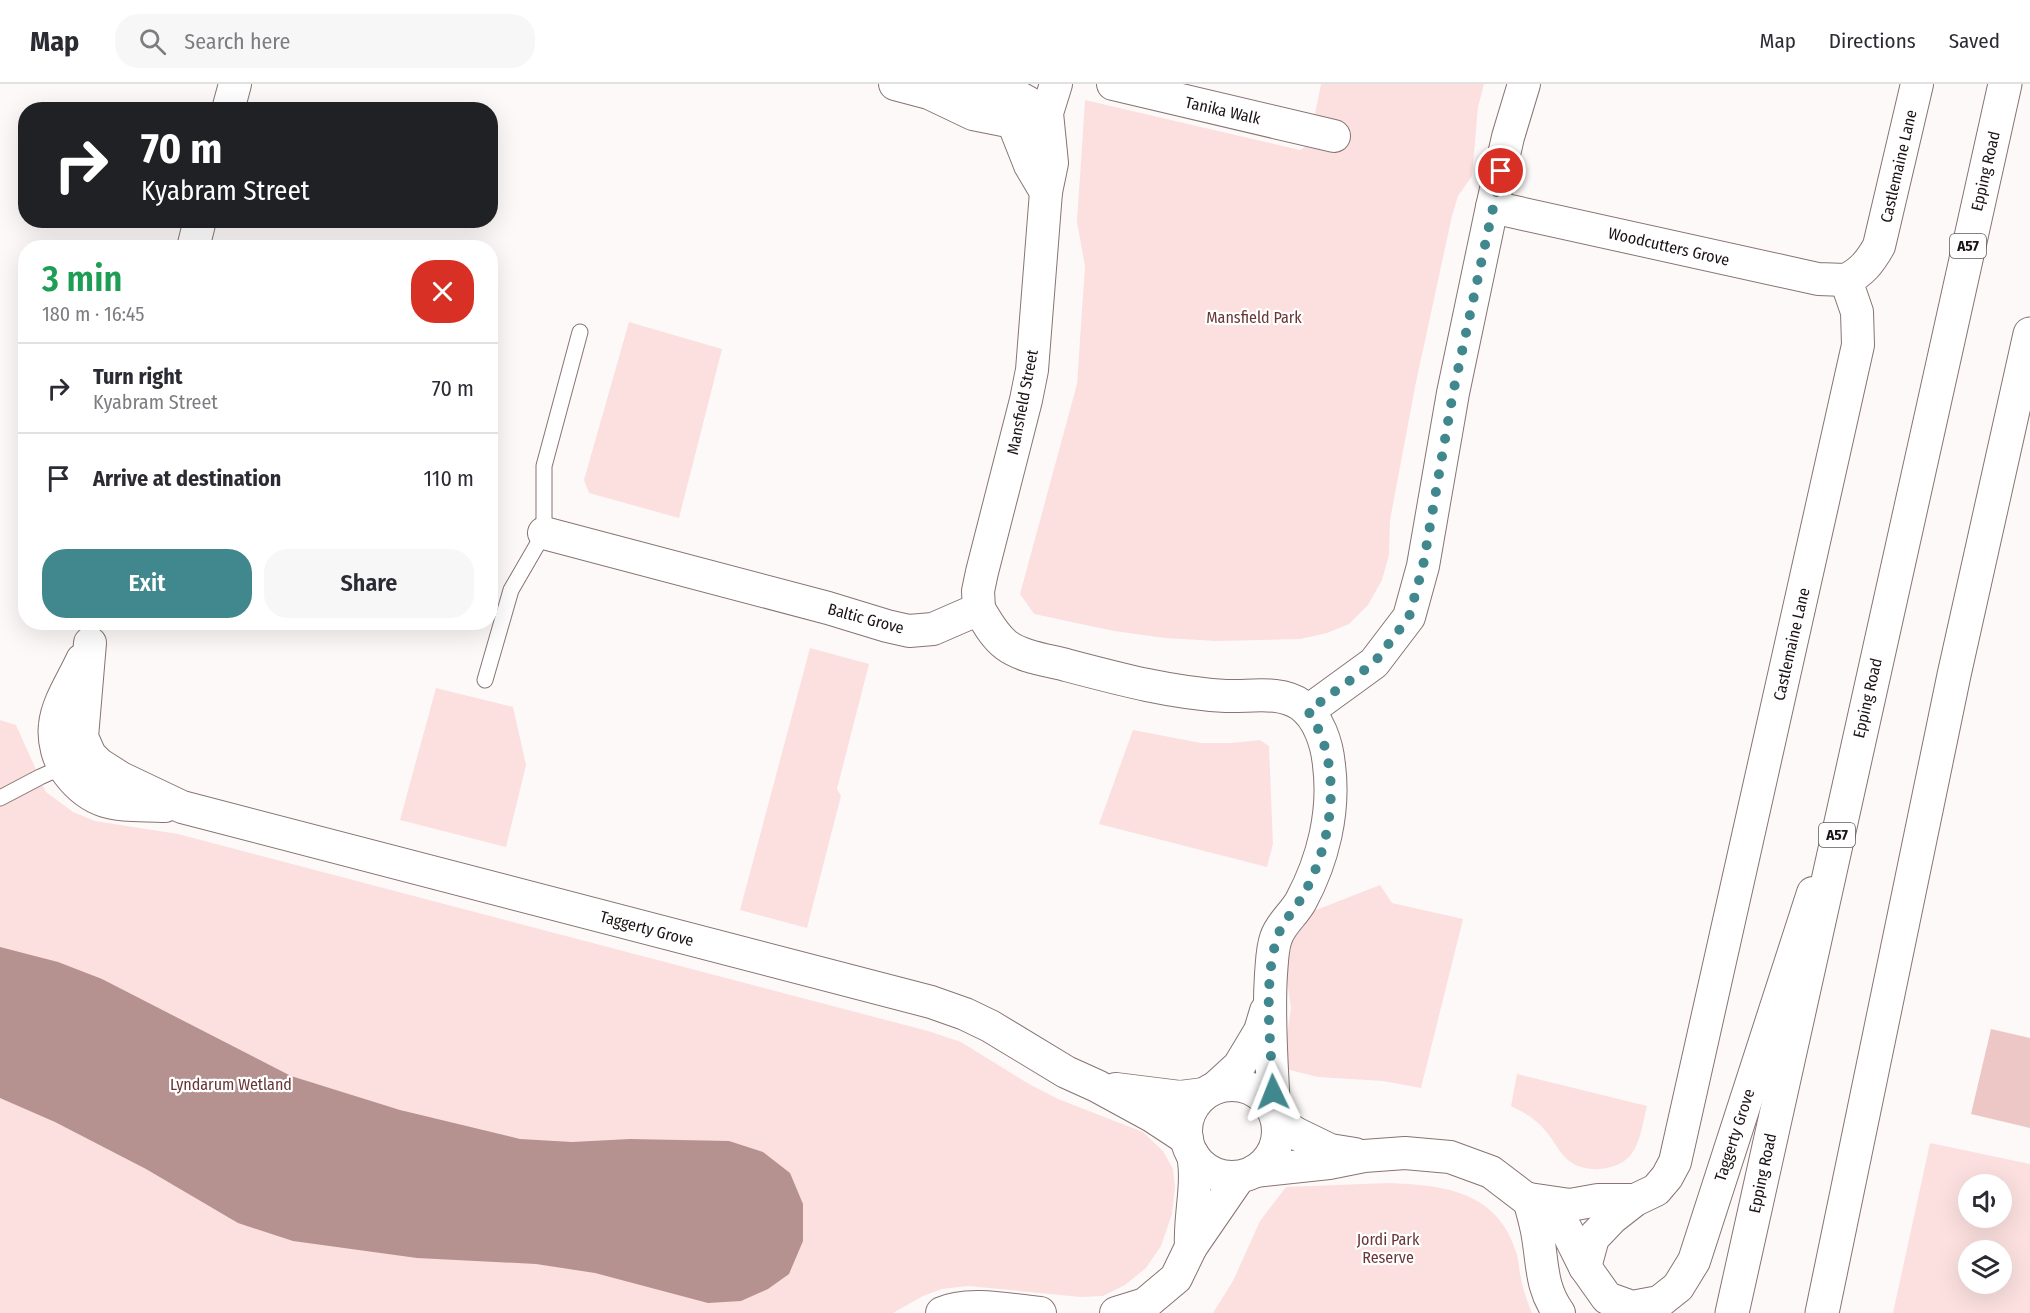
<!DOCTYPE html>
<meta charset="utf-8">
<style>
body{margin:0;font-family:"Fira Sans Condensed",sans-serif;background:#f7f7f7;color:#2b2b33;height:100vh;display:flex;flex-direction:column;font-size:22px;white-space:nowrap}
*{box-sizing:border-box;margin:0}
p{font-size:20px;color:#7c7c81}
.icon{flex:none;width:33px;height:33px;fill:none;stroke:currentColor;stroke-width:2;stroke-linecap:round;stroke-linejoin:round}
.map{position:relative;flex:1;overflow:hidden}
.side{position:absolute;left:18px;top:156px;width:480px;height:390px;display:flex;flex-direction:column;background:#fff;border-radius:24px;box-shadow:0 6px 24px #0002}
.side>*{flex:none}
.hud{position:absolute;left:18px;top:18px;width:480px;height:126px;border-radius:24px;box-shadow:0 6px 24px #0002;background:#202124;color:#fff;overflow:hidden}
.controls{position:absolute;left:1958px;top:1090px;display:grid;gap:12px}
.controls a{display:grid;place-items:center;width:54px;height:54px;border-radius:50%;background:#fff;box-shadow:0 6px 24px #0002;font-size:30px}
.pin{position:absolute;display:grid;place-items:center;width:51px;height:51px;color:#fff;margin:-26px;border:3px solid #fff;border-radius:50%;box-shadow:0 2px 6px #0007}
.me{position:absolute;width:66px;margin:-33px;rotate:358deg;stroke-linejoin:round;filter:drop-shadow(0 0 4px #0008)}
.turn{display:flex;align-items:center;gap:21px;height:126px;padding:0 24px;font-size:27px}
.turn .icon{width:78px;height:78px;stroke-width:2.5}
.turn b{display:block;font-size:42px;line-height:51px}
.round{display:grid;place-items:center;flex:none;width:63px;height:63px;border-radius:24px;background:#f7f7f7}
.headline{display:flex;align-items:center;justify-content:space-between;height:102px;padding:0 24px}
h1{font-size:36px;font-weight:600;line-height:45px;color:#1e9e55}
.button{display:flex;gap:12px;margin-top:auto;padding:12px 24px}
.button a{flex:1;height:69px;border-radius:24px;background:#40888d;color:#fff;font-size:24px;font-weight:600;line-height:69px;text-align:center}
.button a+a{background:#f7f7f7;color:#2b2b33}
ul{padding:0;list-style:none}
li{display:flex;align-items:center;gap:18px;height:90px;padding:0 24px;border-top:2px solid #e1e1e2}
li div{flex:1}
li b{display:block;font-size:22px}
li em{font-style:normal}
header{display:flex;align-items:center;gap:36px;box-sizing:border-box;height:84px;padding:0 30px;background:#fff;border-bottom:2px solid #e1e1e2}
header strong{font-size:28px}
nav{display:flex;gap:33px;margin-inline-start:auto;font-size:21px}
.search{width:420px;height:54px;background:#f7f7f7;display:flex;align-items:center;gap:15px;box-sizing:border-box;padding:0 21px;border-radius:24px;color:#7c7c81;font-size:22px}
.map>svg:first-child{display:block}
</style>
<header>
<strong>Map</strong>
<div class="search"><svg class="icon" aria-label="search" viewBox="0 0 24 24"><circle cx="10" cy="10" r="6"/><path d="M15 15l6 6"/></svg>Search here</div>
<nav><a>Map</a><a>Directions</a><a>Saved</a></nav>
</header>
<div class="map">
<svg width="2030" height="1229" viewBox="0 0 2030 1229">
<rect width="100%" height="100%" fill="#fdf9f8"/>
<g fill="#fbe0df" fill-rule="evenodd">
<polygon points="1321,0 1484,0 1478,23 1472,92 1458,112 1452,132 1416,298 1390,436 1389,471 1382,496 1368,521 1349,540 1327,549 1300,555 1216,557 1165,554 1114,547 1034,530 1020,510 1077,300 1085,182 1077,138 1085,16 1300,66 1309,60"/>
<polygon points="629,238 722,265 679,434 589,409 584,396"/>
<polygon points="810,564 869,580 837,705 841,712 807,844 740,826"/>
<polygon points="436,604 513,623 526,681 506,763 400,736"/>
<polygon points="0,636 16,641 46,708 73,728 95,737 178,750 928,947 961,958 1029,1000 1058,1015 1143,1048 1163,1067 1173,1085 1175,1103 1172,1130 1161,1162 1146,1184 1125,1201 1103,1212 1081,1213 968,1202 942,1205 923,1212 893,1229 0,1229"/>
<polygon points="1133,646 1201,659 1232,659 1260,656 1269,662 1273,760 1267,783 1099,740"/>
<polygon points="1380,801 1392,819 1463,835 1421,1004 1383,997 1318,993 1282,984 1291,924 1285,883 1289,861 1300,839 1311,828"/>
<path d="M 1517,990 L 1647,1022 C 1639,1054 1639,1082 1599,1085 C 1591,1086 1578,1083 1572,1079 C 1561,1072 1556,1060 1548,1050 C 1538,1037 1526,1029 1511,1022 Z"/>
<path d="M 1930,1059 L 2030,1080 L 2030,1229 L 1893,1229 ZM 1968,1101 L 2001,1101 L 2001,1134 L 1968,1134 ZM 1968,1167 L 2001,1167 L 2001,1200 L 1968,1200 Z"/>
<path d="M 1388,1099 C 1444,1101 1499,1107 1517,1171 C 1519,1179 1519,1187 1521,1194 C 1523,1206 1527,1217 1532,1229 L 1213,1229 L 1233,1197 L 1260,1137 L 1286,1103 Z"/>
</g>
<polygon fill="#b5918f" points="0,863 58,878 102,895 291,992 400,1026 520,1055 572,1058 630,1055 729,1057 763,1068 790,1089 803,1120 803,1157 789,1190 768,1205 741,1217 708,1219 595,1189 536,1180 417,1174 293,1157 238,1139 146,1085 55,1038 0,1014"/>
<polygon fill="#edc7c5" points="1991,945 2030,954 2030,1044 1971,1030"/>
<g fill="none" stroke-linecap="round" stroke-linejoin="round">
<g stroke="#877473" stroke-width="17">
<g id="lane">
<polyline points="485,596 511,506 544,449 544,382 580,248"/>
<polyline points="0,714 40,693 67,681"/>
</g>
</g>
<g stroke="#877473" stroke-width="34">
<g id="street">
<polyline points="895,0 929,9 973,30 1013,38 1047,29"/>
<polyline points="1113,0 1334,52"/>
<polyline points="936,9 978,8 1018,13 1047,29"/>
<polyline points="1017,18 1013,38 1030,81 1046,108"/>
<polyline points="228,26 235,0"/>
<polyline points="1492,123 1818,195 1846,196"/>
<polyline points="193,164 200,136"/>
<path d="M 544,449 L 828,524 L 887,542 L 909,547 L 933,545 L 979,525 C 987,538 994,552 1006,561 C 1022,573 1047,576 1066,581 C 1119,595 1171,609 1226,612 C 1250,613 1280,606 1301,621 C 1319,634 1327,660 1329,681 C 1335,728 1323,776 1301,817 C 1294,830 1281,839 1276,854 C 1272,865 1272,879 1271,890 C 1268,935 1272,981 1274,1026"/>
<polyline points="979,525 978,507 982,488 1026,316 1032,286 1046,108 1052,79 1047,29 1056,0"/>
<polyline points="90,559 82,653 90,671 99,680 121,694 182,723 931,918 965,930 990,942 1066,988 1097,1002 1152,1032 1187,1055"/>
<path d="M 82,576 C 73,596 57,619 55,641 C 53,657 58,676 68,689 C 96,726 123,720 165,722"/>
<polyline points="1308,627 1374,579 1409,533 1423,482 1453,309 1492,123 1508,53 1524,0"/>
<circle cx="1232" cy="1047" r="46"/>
<polyline points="1215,1004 1239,982 1260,947 1266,927"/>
<polyline points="1116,1005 1180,1013 1204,1010"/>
<polyline points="1278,1038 1297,1050 1330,1066 1355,1070"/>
<polyline points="1255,1087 1329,1079 1364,1072 1405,1069 1450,1073 1491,1088 1566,1145 1585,1183 1607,1214 1632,1223 1659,1218 1678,1203 1694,1177 1813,809"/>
<path d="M 1529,1115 C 1532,1126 1535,1137 1537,1147 C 1543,1178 1540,1203 1559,1229"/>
<polyline points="1529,1115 1570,1121 1598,1116 1635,1116"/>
<path d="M 1191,1163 C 1189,1133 1199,1101 1193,1071"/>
<path d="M 1585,1183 L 1593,1154 L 1612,1134 L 1635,1116 L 1656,1106 L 1667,1093 L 1675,1078 L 1858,261 L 1857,228 L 1846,196 C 1862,188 1870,178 1879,162 L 1917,0"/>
<path d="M 942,1229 C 968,1217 1011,1226 1040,1229"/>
<polyline points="1116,1229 1145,1220 1176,1194 1191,1163 1235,1099 1238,1093"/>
</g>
</g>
<g stroke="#877473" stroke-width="35">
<g id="primary">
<polyline points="1732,1229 2005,0"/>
<polyline points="1822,1229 1954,591 2030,250"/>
</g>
</g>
<use href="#lane" stroke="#fff" stroke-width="15"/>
<use href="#street" stroke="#fff" stroke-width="32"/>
<use href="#primary" stroke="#fff" stroke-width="33"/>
</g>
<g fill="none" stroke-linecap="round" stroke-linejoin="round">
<path stroke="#40888d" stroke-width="10" stroke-dasharray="0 18" d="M 1273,1008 C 1271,959 1263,905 1276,857 C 1281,838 1298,823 1306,806 C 1334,753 1343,678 1308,627 L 1374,579 L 1409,533 L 1423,482 L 1453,309 L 1501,87"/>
</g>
<g text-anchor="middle" stroke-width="4.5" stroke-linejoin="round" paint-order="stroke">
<g fill="#fff" stroke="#605a5a" stroke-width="1.5">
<rect x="1950" y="150" width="36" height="24" rx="4.5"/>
<rect x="1819" y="739" width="36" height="24" rx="4.5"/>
</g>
<g font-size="15" font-weight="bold" fill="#1c1414">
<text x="1968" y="167">A57</text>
<text x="1837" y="756">A57</text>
</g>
<g font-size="16" fill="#1c1414" stroke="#fff">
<text transform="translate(1223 26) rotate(13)" y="6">Tanika Walk</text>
<text transform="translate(1898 82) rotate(-77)" y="6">Castlemaine Lane</text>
<text transform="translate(1985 87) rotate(-77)" y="6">Epping Road</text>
<text transform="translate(1669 162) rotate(13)" y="6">Woodcutters Grove</text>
<text transform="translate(1022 318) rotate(-79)" y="6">Mansfield Street</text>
<text transform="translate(866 534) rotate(15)" y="6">Baltic Grove</text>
<text transform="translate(1791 560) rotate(-77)" y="6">Castlemaine Lane</text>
<text transform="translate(1867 614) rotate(-77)" y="6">Epping Road</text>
<text transform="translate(647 844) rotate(15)" y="6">Taggerty Grove</text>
<text transform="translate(1734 1051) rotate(-72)" y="6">Taggerty Grove</text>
<text transform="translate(1762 1089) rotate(-78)" y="6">Epping Road</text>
</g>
<g font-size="16" fill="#693535" stroke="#fff">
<text x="1254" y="239">Mansfield Park</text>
<text x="231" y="1006">Lyndarum Wetland</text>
<text x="1388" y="1161">Jordi Park<tspan x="1388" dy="18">Reserve</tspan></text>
</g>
</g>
</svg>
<div class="controls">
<a><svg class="icon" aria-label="sound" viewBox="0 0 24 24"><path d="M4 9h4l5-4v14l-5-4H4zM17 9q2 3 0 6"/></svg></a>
<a><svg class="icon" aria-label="layers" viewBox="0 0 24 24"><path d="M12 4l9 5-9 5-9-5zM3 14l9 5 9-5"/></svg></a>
</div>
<div class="pin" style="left:1501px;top:87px;background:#d93025"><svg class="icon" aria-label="arrive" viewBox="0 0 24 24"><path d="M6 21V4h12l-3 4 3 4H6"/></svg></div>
<svg class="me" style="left:1273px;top:1008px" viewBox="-20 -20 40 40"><path d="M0-17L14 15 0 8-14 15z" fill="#40888d" stroke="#fff" stroke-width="4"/></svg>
<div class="hud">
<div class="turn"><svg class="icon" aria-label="right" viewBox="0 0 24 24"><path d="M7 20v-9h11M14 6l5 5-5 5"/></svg><div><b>70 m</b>Kyabram Street</div></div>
</div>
<section class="side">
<div class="headline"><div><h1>3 min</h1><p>180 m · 16:45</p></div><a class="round" style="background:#d93025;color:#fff"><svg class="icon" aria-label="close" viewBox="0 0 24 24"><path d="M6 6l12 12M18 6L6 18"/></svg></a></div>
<ul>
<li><svg class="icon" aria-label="right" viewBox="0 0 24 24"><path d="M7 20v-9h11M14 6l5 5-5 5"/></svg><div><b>Turn right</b><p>Kyabram Street</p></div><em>70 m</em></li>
<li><svg class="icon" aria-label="arrive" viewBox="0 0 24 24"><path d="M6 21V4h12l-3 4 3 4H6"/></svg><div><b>Arrive at destination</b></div><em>110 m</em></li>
</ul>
<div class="button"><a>Exit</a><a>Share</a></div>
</section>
</div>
